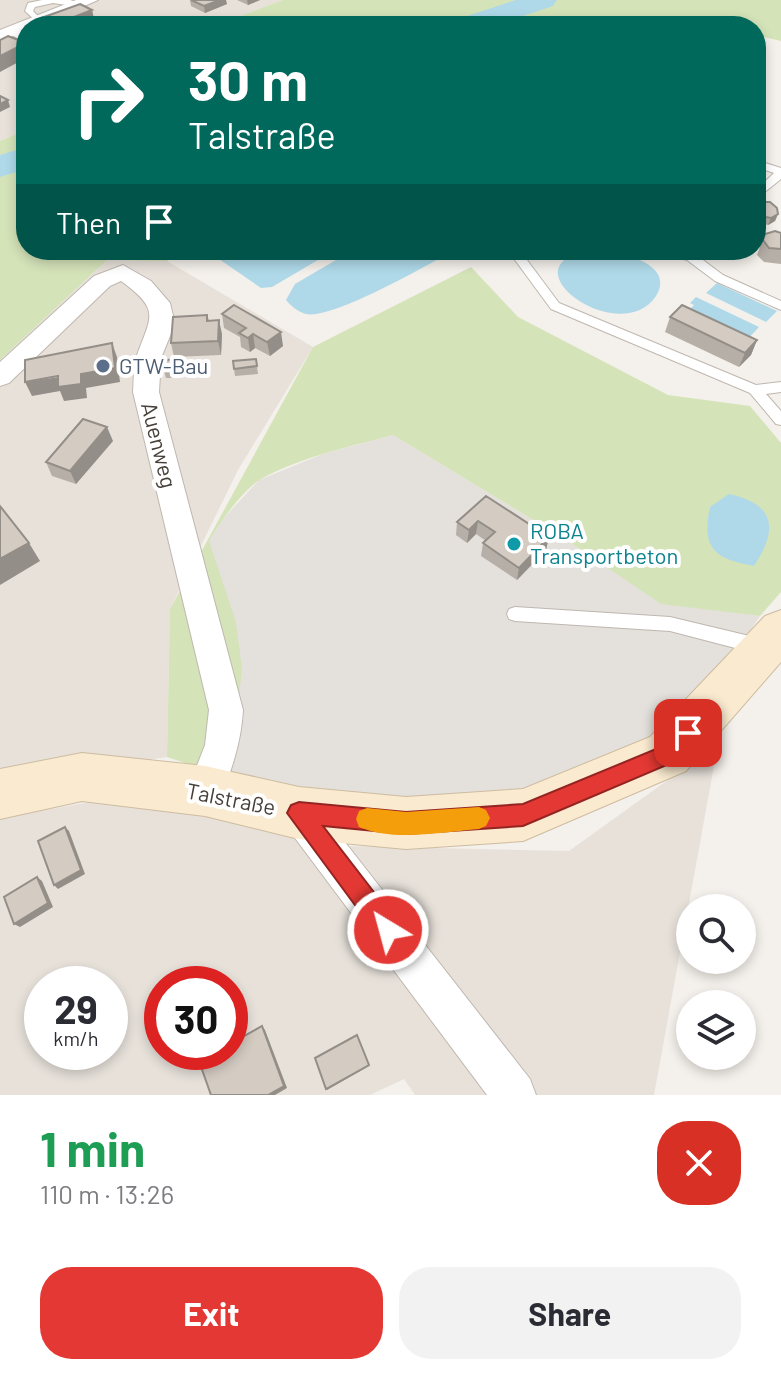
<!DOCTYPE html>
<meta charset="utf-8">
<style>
body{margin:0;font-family:Barlow,sans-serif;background:#f2f2f3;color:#2b2b33;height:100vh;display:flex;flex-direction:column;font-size:30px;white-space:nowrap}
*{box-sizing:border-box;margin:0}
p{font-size:26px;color:#7c7c81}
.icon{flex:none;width:44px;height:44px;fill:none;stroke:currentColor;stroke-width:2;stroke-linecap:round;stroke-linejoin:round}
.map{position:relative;height:1095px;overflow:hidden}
.details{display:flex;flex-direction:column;background:#fff;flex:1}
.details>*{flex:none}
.banner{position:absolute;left:16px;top:16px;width:750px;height:244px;border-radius:32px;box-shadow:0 4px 12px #0003;background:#00695c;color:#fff;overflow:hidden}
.tools{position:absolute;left:676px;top:894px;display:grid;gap:16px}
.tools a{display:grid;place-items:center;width:80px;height:80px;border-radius:50%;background:#fff;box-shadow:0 4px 12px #0003;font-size:40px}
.speed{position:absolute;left:24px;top:966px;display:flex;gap:16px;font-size:40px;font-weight:700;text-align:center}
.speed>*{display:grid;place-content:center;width:104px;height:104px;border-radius:50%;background:#fff;box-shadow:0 4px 12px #0003;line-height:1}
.speed small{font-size:20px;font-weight:400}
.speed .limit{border:12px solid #d22;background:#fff;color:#111}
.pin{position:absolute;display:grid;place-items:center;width:68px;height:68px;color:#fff;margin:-34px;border-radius:16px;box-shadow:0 4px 12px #0006}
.me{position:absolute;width:88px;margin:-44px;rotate:323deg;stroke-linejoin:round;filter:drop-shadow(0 0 6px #0008)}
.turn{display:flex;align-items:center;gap:28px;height:168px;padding:0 40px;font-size:36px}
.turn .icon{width:104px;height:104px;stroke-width:2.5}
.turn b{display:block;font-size:56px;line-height:68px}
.then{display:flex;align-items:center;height:76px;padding:0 40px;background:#0003;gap:16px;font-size:30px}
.round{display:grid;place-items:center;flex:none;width:84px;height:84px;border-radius:32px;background:#f2f2f3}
.headline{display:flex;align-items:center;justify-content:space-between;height:136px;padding:0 40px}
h1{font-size:48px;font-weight:700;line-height:60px;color:#1e9e55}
.primary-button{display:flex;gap:16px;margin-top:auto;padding:16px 40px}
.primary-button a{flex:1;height:92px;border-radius:32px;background:#e33833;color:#fff;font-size:32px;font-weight:700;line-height:92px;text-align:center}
.primary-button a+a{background:#f2f2f3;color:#2b2b33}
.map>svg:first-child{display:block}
</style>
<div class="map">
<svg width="781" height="1095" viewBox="0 0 781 1095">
<rect width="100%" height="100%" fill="#f4f0eb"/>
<g fill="#e7e1da" fill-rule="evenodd">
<polygon points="0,0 283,0 224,22 224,26 26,26 26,130 0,141"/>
<polygon points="107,260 167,261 313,347 238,470 170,609 167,757 0,782 0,360"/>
<path d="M 718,744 L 654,1095 L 415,1095 L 404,1079 L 370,1095 L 0,1095 L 0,818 L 96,801 L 239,814 L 346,846 L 569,851 ZM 42,984 L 110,984 L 110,1052 L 42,1052 ZM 162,984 L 230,984 L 230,1052 L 162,1052 Z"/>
</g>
<polygon fill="#e4e0dc" points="393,435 568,541 661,603 760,616 722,672 661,743 523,804 245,789 230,778 208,541 220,522 259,480 323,454"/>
<g fill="#d5e3b9">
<polygon points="283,0 781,0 781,41 756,35 756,26 224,26 224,22"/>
<polygon points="26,130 26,250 187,250 167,261 107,260 0,360 0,141"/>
<path d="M 471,267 L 518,317 L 668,395 L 750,406 L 781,443 L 781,592 L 760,616 L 661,604 L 568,541 L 393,435 C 349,447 301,457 261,479 C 243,490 219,523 209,541 L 236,622 L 242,669 L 230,778 L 167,757 L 170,609 L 313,347 Z"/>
</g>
<g fill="#afd9e9">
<polygon points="219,250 335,250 272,287 261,288 216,257"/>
<path d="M 353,250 L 455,250 C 429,264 332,320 306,314 C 298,312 291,306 286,300 L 295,284 Z"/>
<path d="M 594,250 C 614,250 677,262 656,296 C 619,351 498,262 594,250 Z"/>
<polygon points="717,283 777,311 766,322 706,293"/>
<polygon points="696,297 759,327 743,344 684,315 694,305 690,303"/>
<path d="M 729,494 C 776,504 778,530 754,566 C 715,559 701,549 710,507 Z"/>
</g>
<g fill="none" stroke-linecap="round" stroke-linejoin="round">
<g fill="#afd9e9" fill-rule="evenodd">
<polygon points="516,0 557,0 553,6 493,26 451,26 455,20"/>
<polygon points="26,147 26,169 0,177 0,155"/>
</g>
<g stroke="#bfb7af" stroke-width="2">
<g id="service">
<polygon points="42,0 70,0 84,4 80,7 53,3 35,7 33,11 42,20 38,23 25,11 28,3"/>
<polygon points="10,28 26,36 26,42 7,33 6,31"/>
<polygon points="756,160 781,168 781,179 756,199 756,190 774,173 756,167"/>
<polygon points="524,250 537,250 527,260 559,303 756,385 781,382 781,392 766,394 781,411 781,425 776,424 750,393 551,309 515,260"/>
<polygon points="656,250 677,250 695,254 723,275 781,301 781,310 715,281 687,260"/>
<polygon points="515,607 670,617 762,639 768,642 771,647 768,652 762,655 670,631 515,621 509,619 507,614 509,609"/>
</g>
</g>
<g stroke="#bfb7af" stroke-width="2">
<g id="minor">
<polygon points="76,0 98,0 39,26 26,26 26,31 0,41 0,30"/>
<path d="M 123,265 L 151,281 L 170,303 L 175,324 L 161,358 L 159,392 L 243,710 C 241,744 231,772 218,804 L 205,809 L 192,804 L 187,791 L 205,745 L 209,710 L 133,392 C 134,380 133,366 137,355 C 151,316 161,310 121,281 L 110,286 L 9,383 L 0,386 L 0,362 L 94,276 Z"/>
<polygon points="299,795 312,800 530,1079 536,1095 487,1095 286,826 281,813 286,800"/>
</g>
</g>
<g stroke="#cebca0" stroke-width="2">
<polygon id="secondary" points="781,610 781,662 686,771 523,841 406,849 299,839 205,816 82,801 0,819 0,769 82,753 205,766 299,787 406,797 523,789 650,737 765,616"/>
</g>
<use href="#service" fill="#fff" fill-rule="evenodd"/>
<use href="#minor" fill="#fff" fill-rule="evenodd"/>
<use href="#secondary" fill="#f9ead0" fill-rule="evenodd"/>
</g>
<g fill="#b6afa7">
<polygon points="190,0 227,4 205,13 191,6"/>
<polygon points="237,0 260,0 248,5"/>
<polygon points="92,10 95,23 88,26 47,26 44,17"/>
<polygon points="26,96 26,113 24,112 19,99"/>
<polygon points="756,202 778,214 775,221 768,225 756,222"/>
<polygon points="781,233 781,264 764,262 757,255 765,234"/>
<polygon points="222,314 283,346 270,356 255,348 250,352 241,347 240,337 224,328"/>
<polygon points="207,315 209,320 222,334 221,355 174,357 171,343"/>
<polygon points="670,317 757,340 751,355 739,367 665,332"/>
<polygon points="256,359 258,374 235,376 234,369"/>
<polygon points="180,367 178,378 166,378 164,371"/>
<polygon points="113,441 76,484 52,476 46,462"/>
<polygon points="486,496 549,537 546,550 517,580 481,556 483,543 486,541 476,534 467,543 456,535 457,522"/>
</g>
<g fill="#948e88">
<polygon points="220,0 226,0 227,4 205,13 204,6"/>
<polygon points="247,0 260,0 248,5"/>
<polygon points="92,10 95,23 88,26 57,26 56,24"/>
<polygon points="26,43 26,58 0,72 0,56"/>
<polygon points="8,100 10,107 0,112 0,104"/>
<polygon points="778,214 775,221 768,225 771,218"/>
<polygon points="219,320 222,334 221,355 218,341"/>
<polygon points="281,332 283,346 270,356 267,342"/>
<polygon points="253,334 255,348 250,352 248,338"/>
<polygon points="757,340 751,355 739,367 745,353"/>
<polygon points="112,343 117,357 120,382 86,388 87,398 64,401 60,391 32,396 25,382 81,374"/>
<polygon points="178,359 180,367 178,378 177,371"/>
<polygon points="107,427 113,441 76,484 70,471"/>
<polygon points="478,521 476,534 467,543 469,530"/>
<polygon points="549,537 546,550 517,580 519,568"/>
<polygon points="29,543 40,561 0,585 0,559"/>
<polygon points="65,827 69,831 85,874 58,889 54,885"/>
<polygon points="37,877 42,881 53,907 20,927 14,924"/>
<polygon points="262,1026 265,1030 287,1088 275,1095 268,1095"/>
<polygon points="369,1065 369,1066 327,1090 326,1089"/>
</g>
<g fill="#d4cbc2" stroke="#948e88" stroke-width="2">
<polygon points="191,0 220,0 204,6"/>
<polygon points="80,4 92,10 56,24 44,17"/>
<polygon points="8,36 26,43 0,56 0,40"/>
<polygon points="0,96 8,100 0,104"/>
<polygon points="26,96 26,102 19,99"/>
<polygon points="756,202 770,202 777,208 778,214 771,218 756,215"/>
<polygon points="756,223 761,227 758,232 756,233"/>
<polygon points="775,231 781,233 781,249 769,248 763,240 765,234"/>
<polygon points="234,305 281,332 267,342 253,334 248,338 239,333 246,328 222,314"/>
<polygon points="682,305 757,340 745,353 670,317"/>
<polygon points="207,315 207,321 219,320 218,341 171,343 173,317"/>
<polygon points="112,343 115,368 81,374 81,384 58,387 58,376 25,382 25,360"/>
<polygon points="178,359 177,371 164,371 166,360"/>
<polygon points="256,359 257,366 234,369 233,361"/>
<polygon points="83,419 107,427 70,471 46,462"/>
<polygon points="486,496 549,537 519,568 483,543 495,532 478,521 469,530 457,522"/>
<polygon points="0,506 29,543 0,559"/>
<polygon points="65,827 81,870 54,885 38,841"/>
<polygon points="37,877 48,903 14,924 4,897"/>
<polygon points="262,1026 284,1086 268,1095 211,1095 199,1061 215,1052 230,1052 230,1044"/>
<polygon points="357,1035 369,1065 326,1089 315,1058"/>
</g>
<polygon fill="#e33833" stroke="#942421" stroke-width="2" points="688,723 695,726 698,733 676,761 523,826 406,834 323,826 397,922 401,930 397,939 388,943 380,939 287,813 291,805 299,802 406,812 523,804 661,747 680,726"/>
<path fill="#f59e0b" d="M 479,807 L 486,810 L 490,818 L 486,826 L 479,829 C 441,832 394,842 359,827 L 356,819 L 359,811 L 367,808 L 406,812 Z"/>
<circle fill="#5c6f8a" stroke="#fff" stroke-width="3" cx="103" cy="366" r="8"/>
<circle fill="#0f9aa8" stroke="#fff" stroke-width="3" cx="514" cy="544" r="8"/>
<g text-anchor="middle" stroke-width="8" stroke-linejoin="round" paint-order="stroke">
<g font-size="22" fill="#4e5e75" stroke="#fff" text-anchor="start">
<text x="119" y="374">GTW-Bau</text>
</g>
<g font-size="22" fill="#47403a" stroke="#fff">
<text transform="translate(159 445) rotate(76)" y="8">Auenweg</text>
<text transform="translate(231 799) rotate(11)" y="8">Talstraße</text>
</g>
<g font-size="22" fill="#0d838f" stroke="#fff" text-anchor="start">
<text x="530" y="539">ROBA<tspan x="530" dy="25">Transportbeton</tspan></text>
</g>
</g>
</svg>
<div class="tools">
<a><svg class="icon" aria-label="search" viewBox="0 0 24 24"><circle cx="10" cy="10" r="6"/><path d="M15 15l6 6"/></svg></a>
<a><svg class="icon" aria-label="layers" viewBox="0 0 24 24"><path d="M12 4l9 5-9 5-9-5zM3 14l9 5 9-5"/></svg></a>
</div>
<div class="speed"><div>29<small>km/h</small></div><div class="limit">30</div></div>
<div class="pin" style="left:688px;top:733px;background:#d93025"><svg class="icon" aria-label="arrive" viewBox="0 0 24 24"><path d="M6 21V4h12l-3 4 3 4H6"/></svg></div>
<svg class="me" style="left:388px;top:930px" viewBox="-20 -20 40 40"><circle r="17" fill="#e33833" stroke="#fff" stroke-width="3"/><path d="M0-11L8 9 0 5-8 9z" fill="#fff"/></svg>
<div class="banner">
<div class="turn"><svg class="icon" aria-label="right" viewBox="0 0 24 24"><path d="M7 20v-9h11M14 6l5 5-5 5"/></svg><div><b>30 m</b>Talstraße</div></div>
<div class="then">Then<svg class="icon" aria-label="arrive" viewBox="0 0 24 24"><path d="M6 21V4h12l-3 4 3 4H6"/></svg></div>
</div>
</div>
<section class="details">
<div class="headline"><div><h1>1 min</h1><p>110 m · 13:26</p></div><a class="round" style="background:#d93025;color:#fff"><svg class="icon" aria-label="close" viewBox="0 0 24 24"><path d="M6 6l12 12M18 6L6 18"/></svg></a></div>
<div class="primary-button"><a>Exit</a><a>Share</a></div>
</section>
